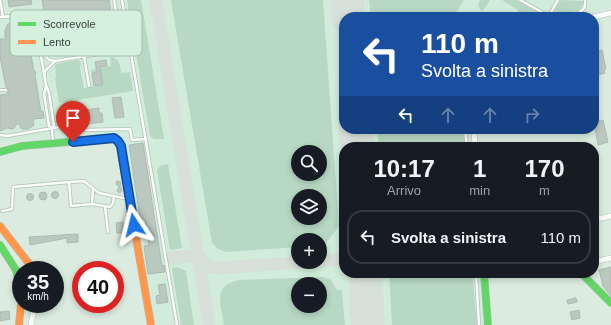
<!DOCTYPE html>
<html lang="it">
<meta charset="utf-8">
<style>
body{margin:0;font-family:Helvetica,sans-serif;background:#20242c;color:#f1f3f6;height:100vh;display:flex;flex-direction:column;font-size:15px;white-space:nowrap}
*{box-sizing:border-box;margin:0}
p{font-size:13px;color:#9ea1a6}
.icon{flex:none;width:22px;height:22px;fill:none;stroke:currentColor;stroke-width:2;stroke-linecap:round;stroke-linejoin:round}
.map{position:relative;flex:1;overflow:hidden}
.panel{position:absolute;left:339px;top:142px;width:260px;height:136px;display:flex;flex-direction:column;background:#171b24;border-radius:16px;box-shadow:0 2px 6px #0003}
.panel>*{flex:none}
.top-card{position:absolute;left:339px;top:12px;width:260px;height:122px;border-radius:16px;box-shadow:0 2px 6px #0003;background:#1a4fa0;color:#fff;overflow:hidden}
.controls{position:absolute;left:291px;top:145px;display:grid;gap:8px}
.controls a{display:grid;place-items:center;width:36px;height:36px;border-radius:50%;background:#171b24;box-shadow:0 2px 6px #0003;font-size:20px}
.speed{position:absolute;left:12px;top:261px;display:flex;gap:8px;font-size:20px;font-weight:700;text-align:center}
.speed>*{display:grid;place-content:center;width:52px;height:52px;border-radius:50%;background:#171b24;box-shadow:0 2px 6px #0003;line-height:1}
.speed small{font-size:10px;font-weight:400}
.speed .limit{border:6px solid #d22;background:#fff;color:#111}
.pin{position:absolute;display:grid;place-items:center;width:34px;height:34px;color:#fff;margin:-41px -17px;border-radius:50% 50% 50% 0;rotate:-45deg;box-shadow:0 0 4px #0007}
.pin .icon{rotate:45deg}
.me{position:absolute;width:44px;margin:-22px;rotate:350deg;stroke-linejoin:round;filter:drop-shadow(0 0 3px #0008)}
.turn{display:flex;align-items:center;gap:14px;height:84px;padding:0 16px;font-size:18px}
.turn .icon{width:52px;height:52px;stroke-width:2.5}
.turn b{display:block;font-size:28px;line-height:34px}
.lanes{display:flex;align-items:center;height:38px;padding:0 16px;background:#0003;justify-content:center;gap:20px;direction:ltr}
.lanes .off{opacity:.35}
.eta{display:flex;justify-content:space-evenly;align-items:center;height:68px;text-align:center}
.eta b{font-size:24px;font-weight:800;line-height:28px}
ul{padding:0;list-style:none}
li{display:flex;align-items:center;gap:12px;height:54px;margin:0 8px 6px;padding:0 8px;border:2px solid #363941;border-radius:16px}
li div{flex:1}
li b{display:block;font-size:15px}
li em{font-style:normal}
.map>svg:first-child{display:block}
</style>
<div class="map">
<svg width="611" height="325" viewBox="0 0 611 325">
<rect width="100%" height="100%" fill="#dbebe0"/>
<path fill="#d1ecda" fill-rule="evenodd" d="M 0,0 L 611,0 L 611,8 L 583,17 L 344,17 L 344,129 L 469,129 L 471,147 L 344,147 L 344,273 L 481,273 L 485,325 L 155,325 L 121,134 L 0,142 ZM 298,152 L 320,152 L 320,174 L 298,174 ZM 298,196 L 320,196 L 320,218 L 298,218 ZM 298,240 L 320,240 L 320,262 L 298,262 ZM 298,284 L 320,284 L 320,306 L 298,306 Z"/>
<g fill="#b7d8c3" fill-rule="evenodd">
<polygon points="127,0 141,0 164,139 154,139 150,136"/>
<path d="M 171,0 L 323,0 L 339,226 L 324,246 L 320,246 L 320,240 L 298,240 L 298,247 L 226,252 L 218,249 L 212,243 ZM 298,152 L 320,152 L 320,174 L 298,174 ZM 298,196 L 320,196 L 320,218 L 298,218 Z"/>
<polygon points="369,0 464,0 454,17 371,17"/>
<polygon points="480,0 490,0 482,12 478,5"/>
<polygon points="502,0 516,0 544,16 549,17 561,0 584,1 580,9 562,17 515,17 518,10"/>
<path d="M 110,57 C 119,58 120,64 121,73 L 130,72 L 133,91 L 59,103 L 55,78 L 56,77 L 55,66 L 57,64 L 78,60 L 81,62 L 80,68 L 84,88 L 103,85 L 100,71 L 92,73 L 91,70 L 111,66 Z"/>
<polygon points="377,129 463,129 465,147 379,147"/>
<polygon points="168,164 182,248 170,250 157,170 160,166"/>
<polygon points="177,267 186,271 194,325 181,325 172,268"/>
<polygon points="389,273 472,273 477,325 392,325"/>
<path d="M 323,277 L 331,280 L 337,290 L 342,290 L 345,325 L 224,325 C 221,304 212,285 240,280 ZM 298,284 L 320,284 L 320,306 L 298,306 Z"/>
</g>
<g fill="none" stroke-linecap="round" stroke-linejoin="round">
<g stroke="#d6e0d9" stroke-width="13">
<polyline points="156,0 209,325"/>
<polyline points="198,254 207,266 217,268 307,262"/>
<polyline points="171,258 188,256"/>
<polyline points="320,261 344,259"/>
<polyline points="362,273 366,281"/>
</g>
<g stroke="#d6e0d9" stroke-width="34">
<polyline points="347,0 348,17"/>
<polyline points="355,129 357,147"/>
<polyline points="365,273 368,325"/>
</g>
</g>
<g fill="#bbc8c0" stroke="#adbab2">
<polygon points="8,0 31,0 32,4 9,7"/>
<polygon points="42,0 109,0 114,32 100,35 101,47 59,54 59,50 50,52"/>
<polygon points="13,23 19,25 22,29 28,28 29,34 27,34 34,71 36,72 35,75 41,112 43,111 44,118 33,119 34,125 28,129 22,129 18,123 13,129 7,128 0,131 0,95 7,94 9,90 6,87 0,57 0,39 5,39 5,30 8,24"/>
<polygon points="602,50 606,69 604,70 605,73 594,76 594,52"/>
<polygon points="106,60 107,66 100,67 103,85 94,86 92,73 97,72 95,62"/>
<polygon points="121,97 124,117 115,118 112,98"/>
<polygon points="99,108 99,113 102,113 103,122 85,124 84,116 87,116 86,110"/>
<polygon points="603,120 608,142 598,145 594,122"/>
<polygon points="143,143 162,266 164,265 165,272 148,274 144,246 149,245 145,220 140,218 129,145"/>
<polygon points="117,181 121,182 120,186 122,190 120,193 117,191 119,187 116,184"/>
<circle cx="55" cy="195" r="3.5"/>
<circle cx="43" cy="196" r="4"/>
<circle cx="30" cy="197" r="3.5"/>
<polygon points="123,222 124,233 117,233 116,223"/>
<polygon points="78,234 78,242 67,243 67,238 30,245 29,237"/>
<polygon points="611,267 611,296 603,286 599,270"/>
<polygon points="165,284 168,302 157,304 156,296 160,295 158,285"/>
<polygon points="576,298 577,302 568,304 567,300"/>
<polygon points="579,310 580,318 572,320 570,312"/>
<polygon points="9,311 10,319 0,321 0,312"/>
</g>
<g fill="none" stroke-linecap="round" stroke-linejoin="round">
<g stroke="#b2bfb7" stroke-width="4">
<g id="lane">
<polyline points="0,0 3,17"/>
<polyline points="122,0 177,325"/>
<polyline points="520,0 547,15 550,14 558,0"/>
<path d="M 0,17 C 17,15 30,15 37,33 L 46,85 L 49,93 L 54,126 L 52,128 L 53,142"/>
<path d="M 567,17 C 576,14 587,12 585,0"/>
<polyline points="41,51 49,60 55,61 45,71 45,74"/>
<polyline points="84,56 89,86"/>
<polyline points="55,61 117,51 119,49 121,43 114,0"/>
<polyline points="46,86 44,94 49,126 52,128"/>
<polyline points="0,90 6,90"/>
<polyline points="71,125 83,130 130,129 132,140 145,139"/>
<polyline points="465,129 467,147"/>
<polyline points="0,135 7,136 71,125 70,115"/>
<polyline points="114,196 113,203 110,207 92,204 71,206 69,182 84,181 99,193 128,199"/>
<polyline points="92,204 93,189"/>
<polyline points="105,207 108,232"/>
<polyline points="2,211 12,209 13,187 69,182"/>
<polyline points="476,273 479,325"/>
</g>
</g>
<g stroke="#b2bfb7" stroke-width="6">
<g id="street">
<polyline points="594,17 611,13"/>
<polyline points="474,129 475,147"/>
<polyline points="594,220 611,216"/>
<polyline points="594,262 611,258"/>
<polyline points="31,325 35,304"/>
</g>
</g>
<g stroke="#b2bfb7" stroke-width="8">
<g id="fast">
<polyline points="0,152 22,146 114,138 121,146 132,214"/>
<polyline points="0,245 16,270 21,291"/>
<polyline points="484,273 488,325"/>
<polyline points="581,273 611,303"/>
</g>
</g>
<g stroke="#b2bfb7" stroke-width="8">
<g id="slow">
<polyline points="132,214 151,325"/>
<polyline points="0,226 34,270"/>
<polyline points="19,325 21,304"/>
</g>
</g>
<g stroke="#d2d6d3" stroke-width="1" stroke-dasharray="2 3" stroke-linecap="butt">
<polyline points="38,0 38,3"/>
<polyline points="44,31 47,51"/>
<polyline points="50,70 53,93"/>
</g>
<use href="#lane" stroke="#fafcfa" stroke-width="2.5"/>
<use href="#street" stroke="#fafcfa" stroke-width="5"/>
<use href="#fast" stroke="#63d668" stroke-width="7"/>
<use href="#slow" stroke="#ff974d" stroke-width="7"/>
</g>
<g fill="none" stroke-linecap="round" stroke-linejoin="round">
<g stroke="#114b97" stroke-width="10">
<polyline id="route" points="73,142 114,138 118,141 121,146 134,225"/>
</g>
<use href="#route" stroke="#1a73e8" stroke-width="7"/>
</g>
<rect x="10" y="10" width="132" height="46" rx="6" fill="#d5f1de" stroke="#a5bcac" stroke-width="1"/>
<rect x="18" y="22" width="18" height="4" fill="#63d668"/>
<rect x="18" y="40" width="18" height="4" fill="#ff974d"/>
<g font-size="11" fill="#343f38">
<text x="43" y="28">Scorrevole</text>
<text x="43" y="46">Lento</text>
</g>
</svg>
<div class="controls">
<a><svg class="icon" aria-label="search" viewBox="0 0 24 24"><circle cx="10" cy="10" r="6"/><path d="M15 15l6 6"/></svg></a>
<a><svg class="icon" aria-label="layers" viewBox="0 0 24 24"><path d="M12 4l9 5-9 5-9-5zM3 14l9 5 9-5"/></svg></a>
<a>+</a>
<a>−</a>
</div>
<div class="speed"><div>35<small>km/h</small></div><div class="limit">40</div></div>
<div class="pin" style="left:73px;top:142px;background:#d93025"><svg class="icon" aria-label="arrive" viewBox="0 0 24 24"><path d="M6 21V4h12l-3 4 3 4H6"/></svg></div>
<svg class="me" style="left:134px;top:225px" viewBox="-20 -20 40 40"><path d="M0-17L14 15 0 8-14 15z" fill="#1a73e8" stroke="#fff" stroke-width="4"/></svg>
<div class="top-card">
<div class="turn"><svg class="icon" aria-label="left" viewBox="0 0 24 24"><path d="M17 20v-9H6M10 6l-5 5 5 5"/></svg><div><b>110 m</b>Svolta a sinistra</div></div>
<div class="lanes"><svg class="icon" aria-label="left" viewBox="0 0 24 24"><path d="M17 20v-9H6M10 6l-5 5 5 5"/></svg><svg class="icon off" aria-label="ahead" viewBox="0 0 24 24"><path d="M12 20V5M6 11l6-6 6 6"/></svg><svg class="icon off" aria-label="ahead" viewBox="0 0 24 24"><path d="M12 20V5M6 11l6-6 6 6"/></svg><svg class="icon off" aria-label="right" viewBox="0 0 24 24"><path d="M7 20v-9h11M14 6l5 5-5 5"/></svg></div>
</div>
<section class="panel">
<div class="eta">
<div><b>10:17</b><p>Arrivo</p></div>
<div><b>1</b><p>min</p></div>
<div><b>170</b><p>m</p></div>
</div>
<ul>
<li><svg class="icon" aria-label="left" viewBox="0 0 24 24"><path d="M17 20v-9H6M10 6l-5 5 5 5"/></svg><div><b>Svolta a sinistra</b></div><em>110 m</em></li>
</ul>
</section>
</div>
